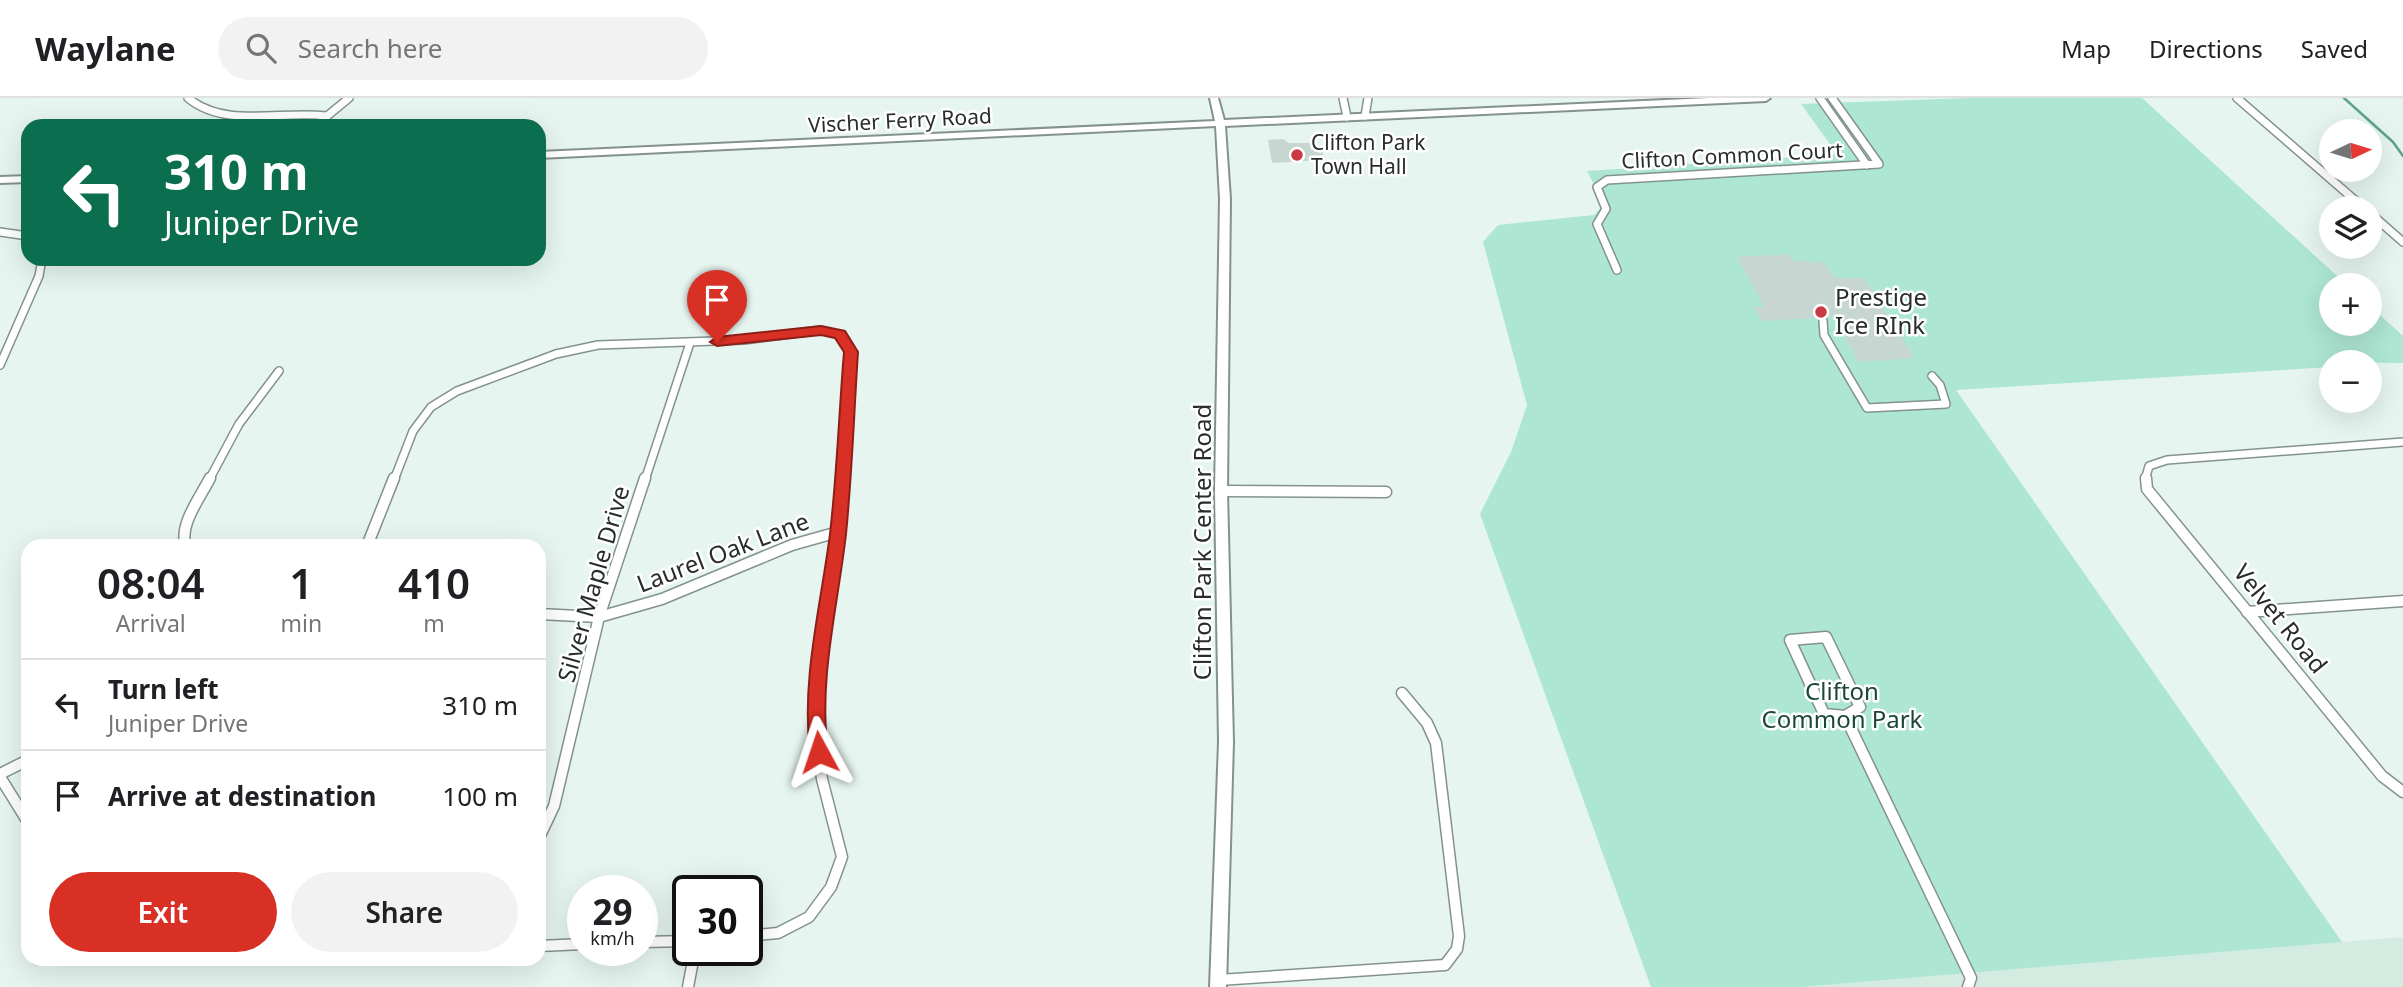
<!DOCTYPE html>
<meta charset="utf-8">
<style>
body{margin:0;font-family:"Noto Sans",sans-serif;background:#f2f2f2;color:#202124;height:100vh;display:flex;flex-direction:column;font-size:26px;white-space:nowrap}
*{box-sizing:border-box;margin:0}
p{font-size:23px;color:#757577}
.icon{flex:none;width:38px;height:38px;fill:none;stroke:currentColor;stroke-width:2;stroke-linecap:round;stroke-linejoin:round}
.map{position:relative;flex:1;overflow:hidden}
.side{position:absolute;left:21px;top:441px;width:525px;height:427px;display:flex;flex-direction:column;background:#fff;border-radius:21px;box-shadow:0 7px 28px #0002}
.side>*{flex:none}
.guide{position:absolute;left:21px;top:21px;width:525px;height:147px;border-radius:21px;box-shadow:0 7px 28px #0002;background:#0b6e4f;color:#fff;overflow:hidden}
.needle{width:46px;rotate:86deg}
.fabs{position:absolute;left:2319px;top:21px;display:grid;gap:14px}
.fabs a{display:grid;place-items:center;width:63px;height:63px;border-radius:50%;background:#fff;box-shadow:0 7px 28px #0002;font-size:35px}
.speed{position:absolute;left:567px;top:777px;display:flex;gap:14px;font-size:35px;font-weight:700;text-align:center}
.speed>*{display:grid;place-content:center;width:91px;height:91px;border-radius:50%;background:#fff;box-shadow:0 7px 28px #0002;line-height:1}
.speed small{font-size:18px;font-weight:400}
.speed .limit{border:4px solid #111;border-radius:10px;background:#fff;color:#111}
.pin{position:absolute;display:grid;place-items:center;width:60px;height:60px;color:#fff;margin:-72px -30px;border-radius:50% 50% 50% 0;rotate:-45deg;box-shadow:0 0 7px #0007}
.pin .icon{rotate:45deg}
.me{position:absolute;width:77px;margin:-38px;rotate:355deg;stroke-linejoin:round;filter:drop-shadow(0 0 5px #0008)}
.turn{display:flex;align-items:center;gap:24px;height:147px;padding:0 28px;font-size:32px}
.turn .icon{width:91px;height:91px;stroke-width:2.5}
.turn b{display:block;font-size:49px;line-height:60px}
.eta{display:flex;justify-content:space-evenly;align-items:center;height:119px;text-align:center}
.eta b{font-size:42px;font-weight:600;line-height:49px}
.cta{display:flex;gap:14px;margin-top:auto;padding:14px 28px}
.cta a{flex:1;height:80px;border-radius:42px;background:#d93025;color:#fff;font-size:28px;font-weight:600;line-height:80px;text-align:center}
.cta a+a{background:#f2f2f2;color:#202124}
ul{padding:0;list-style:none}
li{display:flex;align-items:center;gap:21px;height:91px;padding:0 28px;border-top:2px solid #e0e0e0}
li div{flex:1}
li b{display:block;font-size:26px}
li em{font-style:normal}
header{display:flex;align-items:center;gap:42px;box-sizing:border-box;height:98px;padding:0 35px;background:#fff;border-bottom:2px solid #e0e0e0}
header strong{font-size:33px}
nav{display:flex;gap:38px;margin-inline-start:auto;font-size:24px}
.search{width:490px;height:63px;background:#f2f2f2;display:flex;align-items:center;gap:18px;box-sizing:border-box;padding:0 24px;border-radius:38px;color:#757577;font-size:26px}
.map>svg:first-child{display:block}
</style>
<header>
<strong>Waylane</strong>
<div class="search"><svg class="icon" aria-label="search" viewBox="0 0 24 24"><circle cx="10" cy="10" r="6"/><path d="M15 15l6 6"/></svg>Search here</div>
<nav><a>Map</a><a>Directions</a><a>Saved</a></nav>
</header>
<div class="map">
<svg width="2403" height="889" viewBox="0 0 2403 889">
<rect width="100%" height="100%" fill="#e6f5ef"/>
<polygon fill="#d4ebe2" points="2403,839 2403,889 1801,889 2342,844"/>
<polygon fill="#ade6d2" points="1970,0 2142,0 2347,187 2331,187 2331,226 2370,226 2370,208 2403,238 2403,265 2331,264 2331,269 1956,292 2342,844 1801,889 1651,889 1480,416 1511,354 1527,307 1483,144 1498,127 1594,117 1604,106 1587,73 1837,56 1801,6"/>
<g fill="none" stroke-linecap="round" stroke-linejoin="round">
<polyline stroke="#5da38d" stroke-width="2.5" points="2344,0 2393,44 2403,58"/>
</g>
<g fill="#c8d6d1">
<polygon points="1283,41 1289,45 1310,45 1311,52 1322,51 1324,62 1272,65 1268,42"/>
<polygon points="1788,156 1793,163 1805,162 1814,166 1818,162 1825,166 1835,180 1864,180 1915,260 1859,264 1834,219 1762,223 1754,208 1764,209 1737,159"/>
</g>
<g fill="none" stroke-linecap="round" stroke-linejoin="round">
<g stroke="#84928d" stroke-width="10">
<g id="street-far1">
<path d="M 188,0 C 225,31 282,12 327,18"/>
<polyline points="1343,0 1347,19"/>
<polyline points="1820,0 1867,67"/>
<polyline points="2237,0 2364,110"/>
<polyline points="1365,18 1368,0"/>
<polyline points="315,28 349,0"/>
<polyline points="2370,115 2403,144"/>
<polyline points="0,134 28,138"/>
<polyline points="1617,172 1597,126 1606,111 1597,89 1607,82 1879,66 1832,0"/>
<polyline points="1823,223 1824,237 1867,310 1946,306 1940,287 1932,278"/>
<polyline points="0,267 39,178 42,161"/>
<polyline points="209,382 239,326 279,273"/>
<polyline points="394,382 413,333 431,309 457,293 556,256 598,247 744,242 821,232 840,237 851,254 842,382"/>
<polyline points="645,382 690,245"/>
<polyline points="2145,382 2149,368 2167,362 2403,344"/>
</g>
</g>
<g stroke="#84928d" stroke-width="13">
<g id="street">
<polyline points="2146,380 2147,391 2382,678 2403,694"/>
<polyline points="1221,393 1386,394"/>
<path d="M 186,448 C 178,428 201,398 210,380"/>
<polyline points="367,448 394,380"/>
<polyline points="2247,514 2403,503"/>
<polyline points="539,516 599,519 662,501 792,447 838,434"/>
<polygon points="1826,539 1860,609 1845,618 1824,616 1790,542"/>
<polyline points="1845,618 1971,880 1968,889"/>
<polyline points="0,676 28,662"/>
<polyline points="0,679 28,724"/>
<polyline points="539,740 554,708 599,519 645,380"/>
<polyline points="747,838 778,835 809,819 831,789 842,759 822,681 815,627 842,380"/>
<polyline points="642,844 688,843"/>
<polyline points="539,848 583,846"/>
<polyline points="37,861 106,861"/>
<polyline points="1219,882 1445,867 1457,851 1459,838 1436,645 1427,625 1402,595"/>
<polyline points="688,889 695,852"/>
</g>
</g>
<g stroke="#84928d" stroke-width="4">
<g id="secondary">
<polygon points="1210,0 1218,0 1224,22 1709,0 1770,0 1766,3 1225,28 1230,101 1227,393 1233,644 1226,889 1210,889 1219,644 1215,393 1220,101 1216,28 539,60 539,54 1215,23"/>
<polygon points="28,78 28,84 0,85 0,79"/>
</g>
</g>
<use href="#street-far1" stroke="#fff" stroke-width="7"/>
<use href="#street" stroke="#fff" stroke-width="10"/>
<use href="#secondary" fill="#fff" fill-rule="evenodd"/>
</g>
<path fill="#d93025" stroke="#8d1f18" stroke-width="2" d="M 821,228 L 845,233 L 858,254 C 854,314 852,376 846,436 C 838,507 818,582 828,654 L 819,662 L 810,654 C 801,582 821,507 830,436 C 837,376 839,314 844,254 L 835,240 L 821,237 L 717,248 L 710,244 L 717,239 Z"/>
<g fill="#c93a44" stroke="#fff" stroke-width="2.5">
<circle cx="1297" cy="57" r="7"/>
<circle cx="1821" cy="214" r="7"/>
</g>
<g text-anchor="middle" stroke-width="5" stroke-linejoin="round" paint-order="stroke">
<g font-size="21" fill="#282d2b" stroke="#fff">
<text transform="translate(900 23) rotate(-3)" y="7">Vischer Ferry Road</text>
<text transform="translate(1732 58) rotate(-3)" y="7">Clifton Common Court</text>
</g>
<g font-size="21" fill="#282d2b" stroke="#fff" text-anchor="start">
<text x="1311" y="52">Clifton Park<tspan x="1311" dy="24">Town Hall</tspan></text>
</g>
<g font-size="24" fill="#282d2b" stroke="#fff" text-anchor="start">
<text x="1835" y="208">Prestige<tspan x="1835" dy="28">Ice RInk</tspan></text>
</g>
<g font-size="24" fill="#282d2b" stroke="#fff">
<text transform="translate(1203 444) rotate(-90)" y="8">Clifton Park Center Road</text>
<text transform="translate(723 455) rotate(-21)" y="8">Laurel Oak Lane</text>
<text transform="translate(594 486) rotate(-74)" y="8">Silver Maple Drive</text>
<text transform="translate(2280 521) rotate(51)" y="8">Velvet Road</text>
</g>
<g font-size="24" fill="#1b463a" stroke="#fff">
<text x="1842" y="602">Clifton<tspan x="1842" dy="28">Common Park</tspan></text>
</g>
</g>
</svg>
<div class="fabs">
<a><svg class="needle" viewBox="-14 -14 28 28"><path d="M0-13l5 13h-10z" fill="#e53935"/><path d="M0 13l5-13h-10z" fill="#757577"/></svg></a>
<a><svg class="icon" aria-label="layers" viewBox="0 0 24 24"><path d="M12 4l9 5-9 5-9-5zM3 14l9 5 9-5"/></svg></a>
<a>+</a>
<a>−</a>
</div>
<div class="speed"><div>29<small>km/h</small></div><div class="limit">30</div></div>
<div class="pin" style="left:717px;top:244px;background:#d93025"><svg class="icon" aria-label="arrive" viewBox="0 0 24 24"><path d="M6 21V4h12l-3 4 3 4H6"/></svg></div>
<svg class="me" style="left:819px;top:654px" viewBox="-20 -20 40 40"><path d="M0-17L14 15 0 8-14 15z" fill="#d93025" stroke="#fff" stroke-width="4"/></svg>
<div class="guide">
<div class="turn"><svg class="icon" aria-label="left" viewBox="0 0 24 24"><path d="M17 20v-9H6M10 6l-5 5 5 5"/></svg><div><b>310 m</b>Juniper Drive</div></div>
</div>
<section class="side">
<div class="eta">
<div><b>08:04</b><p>Arrival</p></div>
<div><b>1</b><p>min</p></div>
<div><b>410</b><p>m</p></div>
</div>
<ul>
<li><svg class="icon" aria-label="left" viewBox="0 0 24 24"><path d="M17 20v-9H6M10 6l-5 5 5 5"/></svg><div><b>Turn left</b><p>Juniper Drive</p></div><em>310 m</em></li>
<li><svg class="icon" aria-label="arrive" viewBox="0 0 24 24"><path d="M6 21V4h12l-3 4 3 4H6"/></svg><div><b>Arrive at destination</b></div><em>100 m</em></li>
</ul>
<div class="cta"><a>Exit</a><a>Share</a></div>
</section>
</div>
